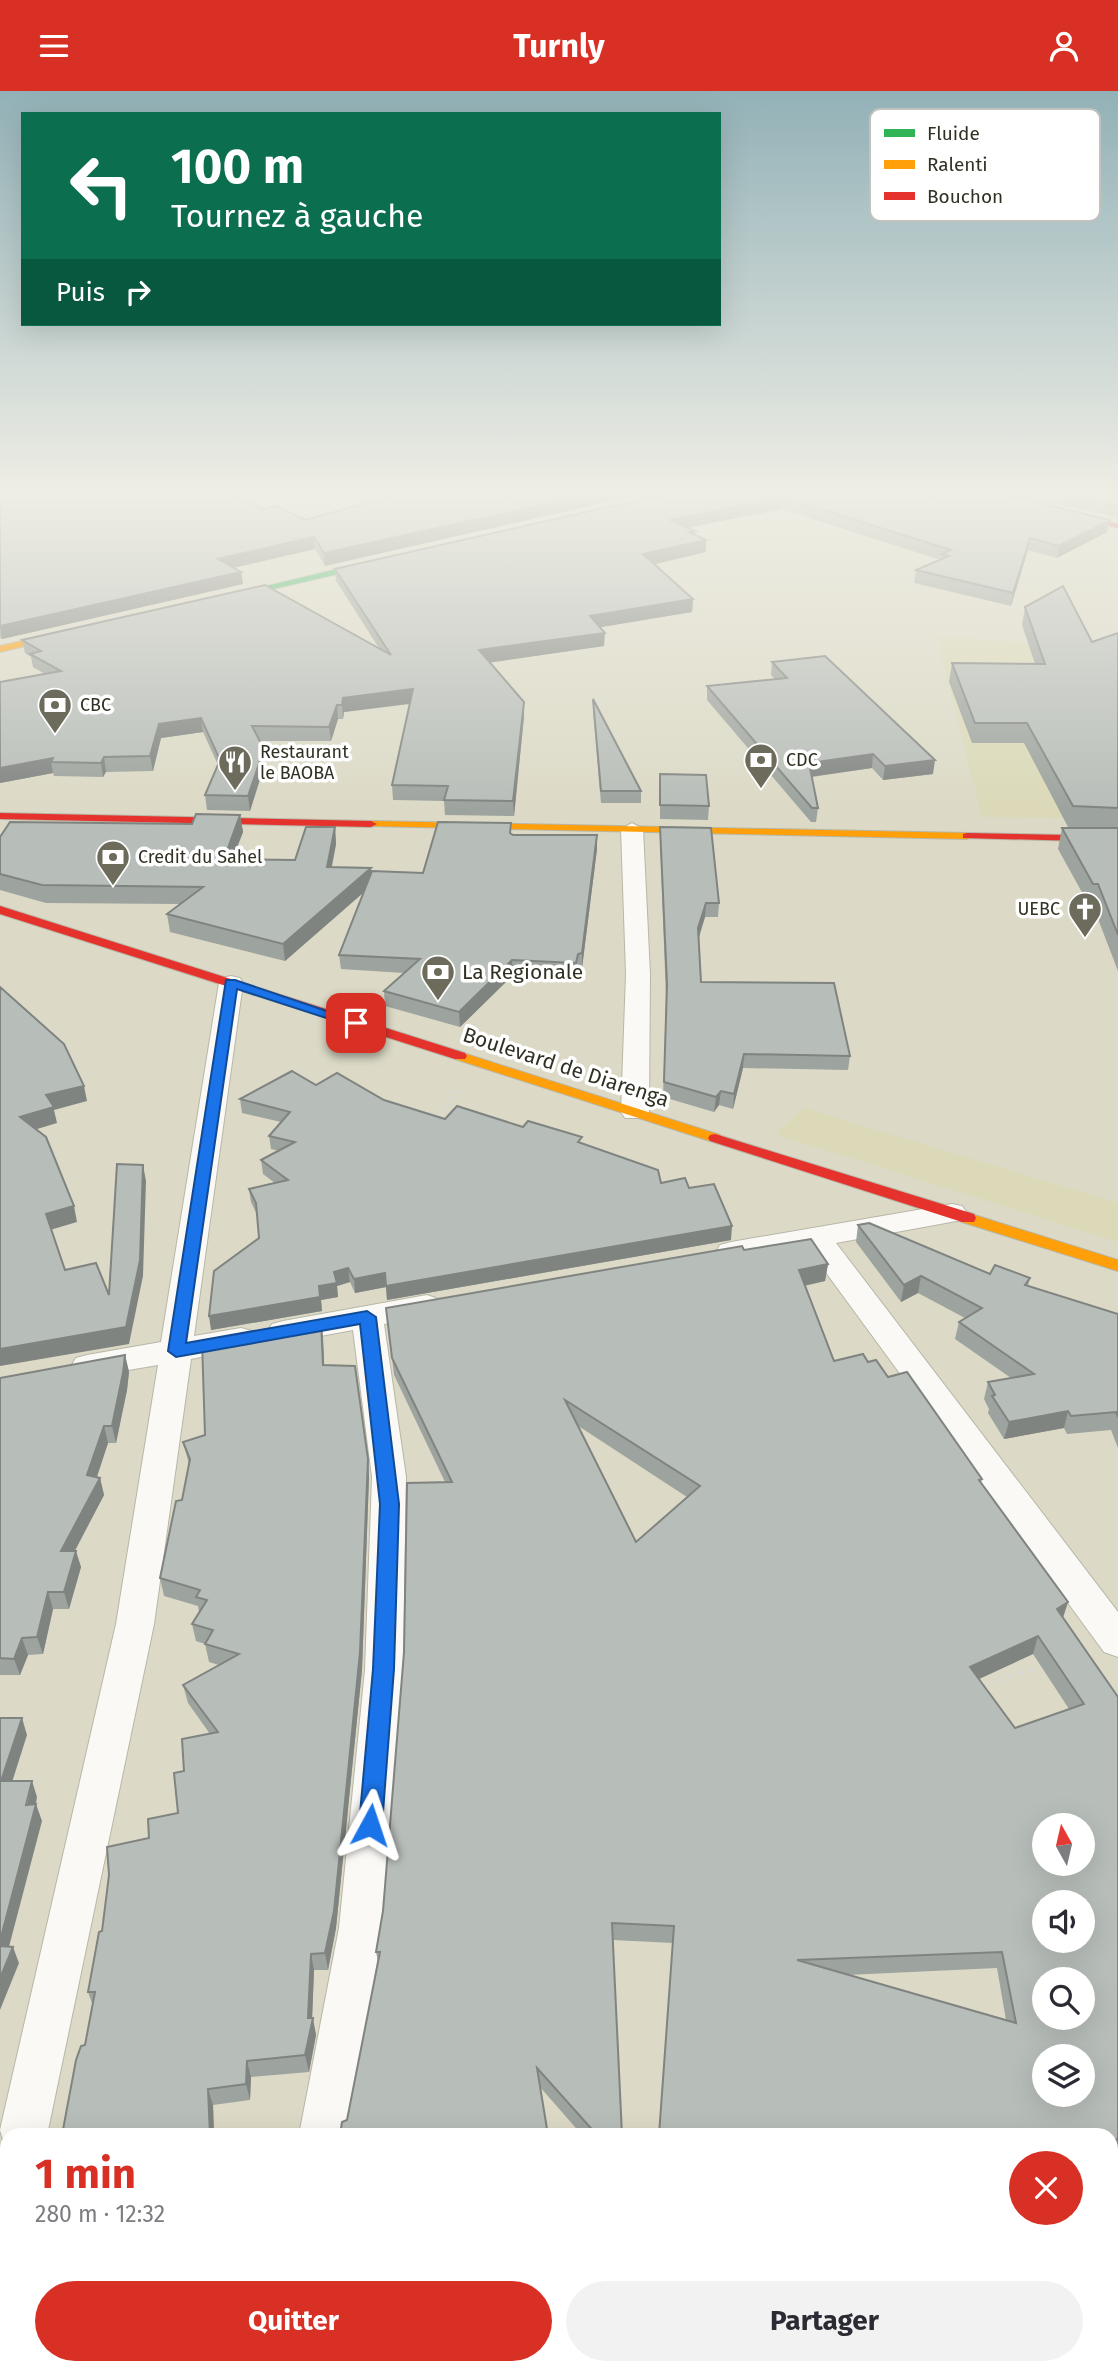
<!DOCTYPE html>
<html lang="fr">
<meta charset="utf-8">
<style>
body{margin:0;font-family:"Fira Sans",sans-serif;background:#f2f2f3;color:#2b2b33;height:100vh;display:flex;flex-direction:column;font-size:26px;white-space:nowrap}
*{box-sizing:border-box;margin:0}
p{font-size:23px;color:#7c7c81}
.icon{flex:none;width:38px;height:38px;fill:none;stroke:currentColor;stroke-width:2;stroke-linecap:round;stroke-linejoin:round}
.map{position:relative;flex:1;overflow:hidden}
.side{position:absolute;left:0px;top:2037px;width:1118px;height:247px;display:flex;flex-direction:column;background:#fff;border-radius:21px 21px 0 0;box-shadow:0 7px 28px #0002}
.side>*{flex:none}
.hud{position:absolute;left:21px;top:21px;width:700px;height:214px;border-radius:0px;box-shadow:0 7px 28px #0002;background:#0b6e4f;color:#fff;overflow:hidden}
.needle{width:46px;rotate:352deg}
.controls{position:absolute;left:1032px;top:1722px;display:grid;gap:14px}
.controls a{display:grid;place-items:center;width:63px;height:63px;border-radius:50%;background:#fff;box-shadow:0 7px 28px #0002;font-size:35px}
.pin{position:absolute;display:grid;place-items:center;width:60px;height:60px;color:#fff;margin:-30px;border-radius:14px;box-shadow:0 4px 10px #0006}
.me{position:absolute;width:77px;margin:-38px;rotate:5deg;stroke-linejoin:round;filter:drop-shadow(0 0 5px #0008)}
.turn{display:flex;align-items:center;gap:24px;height:147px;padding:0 35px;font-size:32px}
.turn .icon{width:91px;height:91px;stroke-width:2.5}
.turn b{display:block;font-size:49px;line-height:60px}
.then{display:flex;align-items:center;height:66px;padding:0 35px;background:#0003;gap:14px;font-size:26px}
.round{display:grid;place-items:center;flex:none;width:74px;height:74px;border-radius:37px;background:#f2f2f3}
.head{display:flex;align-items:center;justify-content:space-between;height:119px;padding:0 35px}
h1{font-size:42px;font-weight:700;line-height:52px;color:#d93025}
.action{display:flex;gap:14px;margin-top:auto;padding:14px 35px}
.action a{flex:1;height:80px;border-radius:42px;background:#d93025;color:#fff;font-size:28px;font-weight:700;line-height:80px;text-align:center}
.action a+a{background:#f2f2f3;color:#2b2b33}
header{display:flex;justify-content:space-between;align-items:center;height:91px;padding:0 35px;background:#d93025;color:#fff;font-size:32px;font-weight:700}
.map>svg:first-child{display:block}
</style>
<header><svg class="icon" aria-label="menu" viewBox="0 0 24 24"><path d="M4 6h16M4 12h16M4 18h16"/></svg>Turnly<svg class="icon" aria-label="person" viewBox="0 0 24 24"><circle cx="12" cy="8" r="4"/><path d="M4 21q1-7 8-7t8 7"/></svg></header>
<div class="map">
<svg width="1118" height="2283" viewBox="0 0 1118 2283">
<rect width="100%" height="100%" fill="#dcdac6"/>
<g fill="#dbd9b8">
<polygon points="937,546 1118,557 1118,728 982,726"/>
<polygon points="804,1017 1118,1112 1118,1151 774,1043"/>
</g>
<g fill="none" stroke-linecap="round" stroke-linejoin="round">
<g stroke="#b8b7a7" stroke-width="2">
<g id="street">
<polygon points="632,732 643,738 650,883 649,1021 645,1027 625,1027 621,1021 626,883 621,738"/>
<polygon points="231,885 240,887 243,892 194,1245 241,1237 252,1240 257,1248 252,1256 191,1268 154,1533 47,2044 7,2044 7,2062 0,2039 116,1533 158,1274 87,1286 76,1283 71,1275 76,1267 87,1264 161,1251 219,892 222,887"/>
<polygon points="952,1113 962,1115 967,1122 962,1129 836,1152 1118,1521 1118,1566 1104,1561 808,1157 731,1171 720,1168 716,1161 720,1154 731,1151"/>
<polygon points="427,1204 438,1208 443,1215 438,1222 384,1233 406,1386 403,1579 383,1837 347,2044 299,2044 339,1837 365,1579 372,1386 353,1239 283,1252 272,1249 267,1241 272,1233 283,1230"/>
<polygon points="7,2087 7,2164 0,2167 0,2090"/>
<polygon points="249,2277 303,2277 302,2283 248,2283"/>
</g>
</g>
<g stroke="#b8b7a7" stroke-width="2">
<polygon id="fast" points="387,466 390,467 390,471 217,511 213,508"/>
</g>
<g stroke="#b8b7a7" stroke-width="2">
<g id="slow">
<polygon points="73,538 76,539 76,543 0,561 0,555"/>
<polygon points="371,730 967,742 973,745 967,748 367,735 365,733"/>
<polygon points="460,961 720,1044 722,1047 720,1050 710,1050 455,968 453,965 455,962"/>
<polygon points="968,1122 1118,1169 1118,1180 962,1131 960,1127"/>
</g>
</g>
<g stroke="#b8b7a7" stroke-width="2">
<g id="jam">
<polygon points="967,400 978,400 1118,433 1118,437"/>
<polygon points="0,722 371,730 377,733 371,736 0,728"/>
<polygon points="967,742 1118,745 1118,751 963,747 963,743"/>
<polygon points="0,815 465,962 467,965 465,968 455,968 0,823"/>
<polygon points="715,1043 974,1123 976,1127 974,1131 962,1131 710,1050 708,1047 710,1044"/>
</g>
</g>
<polyline stroke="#d9d9d3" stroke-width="4.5" stroke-dasharray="3.5 5" stroke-linecap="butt" points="436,1029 461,997"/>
<polyline stroke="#d9d9d3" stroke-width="5" stroke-dasharray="4.5 6" stroke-linecap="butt" points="979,1597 1044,1574"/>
<use href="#street" fill="#faf9f6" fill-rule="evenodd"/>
<use href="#fast" fill="#30b455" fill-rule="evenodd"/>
<use href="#slow" fill="#ff9f0a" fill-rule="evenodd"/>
<use href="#jam" fill="#e5322d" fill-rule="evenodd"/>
</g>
<g fill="#9da39e" fill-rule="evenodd">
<polygon points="0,400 264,418 305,429 410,400 325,475 315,458 234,477 241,481 243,493 2,548 0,547"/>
<polygon points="679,400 910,400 1107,441 1057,467 1028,459 1011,515 914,492 916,479 941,469 781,418 688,437 695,444 706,449 706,461 654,473 693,508 692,521 600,536 604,555 490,571 524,625 514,725 445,724 444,710 393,709 392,694 410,613 344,621 343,628 338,628 331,650 259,650 265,672 250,720 207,719 205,704 218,674 203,641 161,647 153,680 106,681 103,686 54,685 53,682 0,692 45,583 33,576 31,566 25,562 22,549 379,557 336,490 335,478"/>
<polygon points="992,400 1118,400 1118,426"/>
<polygon points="1025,516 1092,551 1118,542 1118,880 1093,815 1089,814 1058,758 1062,737 1068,736 1024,652 972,652 949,591 952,572 1035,573 1022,534"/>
<polygon points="772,571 933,683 883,689 872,677 812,686 818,717 816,731 811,731 707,609 707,595 775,588 771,584"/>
<polygon points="593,608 641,700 641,712 601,712 593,620"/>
<polygon points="660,683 709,715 708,729 660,728"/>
<polygon points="240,724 243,741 232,768 295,769 335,736 336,753 332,776 371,777 371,780 423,782 511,743 513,744 597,758 582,877 577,877 576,886 513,884 460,936 385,915 384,900 404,882 341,878 339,864 363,802 285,870 170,841 167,823 180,813 46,812 0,799 0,746 192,733"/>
<polygon points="660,736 719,812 718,826 705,826 699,847 701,891 850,965 848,979 743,977 733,1018 719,1014 714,1021 663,1006 666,907 660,749"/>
<polygon points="316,994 384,1009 445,1028 523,1036 582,1053 661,1092 689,1097 731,1149 387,1209 386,1196 355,1202 350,1191 337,1195 338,1206 321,1209 322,1220 211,1239 259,1147 257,1124 251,1111 249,1098 275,1092 263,1083 261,1069 279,1060 271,1058 269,1045 281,1031 242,1022 240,1008"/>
<polygon points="858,1134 990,1183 1030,1187 1028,1195 1118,1223 1118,1357 1111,1339 1067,1343 1064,1337 1004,1348 988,1322 989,1318 984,1308 988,1291 1011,1287 955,1248 959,1231 965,1227 918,1202 901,1211 856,1151"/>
<path d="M 744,1159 L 828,1173 L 825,1190 L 805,1195 L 834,1270 L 868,1271 L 888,1286 L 982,1388 L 981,1392 L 1068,1511 L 1063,1527 L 1118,1606 L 1111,2063 L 673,1852 L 613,1849 L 622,2044 L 582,2044 L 540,1996 L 347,2029 L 378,1871 L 376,1861 L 383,1820 L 445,1391 L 394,1284 L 386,1217 ZM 578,1335 L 583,1338 L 687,1406 L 636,1451 ZM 1033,1563 L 1069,1618 L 1015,1637 L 979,1588 ZM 997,1877 L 1006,1929 L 847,1884 Z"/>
<polygon points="321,1229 324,1274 368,1368 369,1386 362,1579 336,1837 328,1879 314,1879 312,1927 316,1944 309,1981 251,1986 250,2009 213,2014 214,2044 62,2044 85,1954 93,1915 88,1901 102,1840 149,1747 178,1722 184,1680 210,1643 188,1612 183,1594 219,1574 209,1571 205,1553 196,1550 192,1533 199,1521 198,1515 164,1505 160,1487 182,1409 189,1373 183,1351 205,1344"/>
<polygon points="125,1264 129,1281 127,1299 116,1352 108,1352 96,1387 100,1387 104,1404 75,1460 81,1476 69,1518 53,1518 43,1563 28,1564 20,1584 0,1584 0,1287"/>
<polygon points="596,2277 882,2277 865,2283 598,2283"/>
</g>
<g fill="#808481">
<polygon points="606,400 656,400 325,475 324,462"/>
<polygon points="782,406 781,418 670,440 670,429"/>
<polygon points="1110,429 1107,441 1057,467 1059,455"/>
<polygon points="695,440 695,452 706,449 706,461 643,476 643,463 689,441"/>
<polygon points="314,446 315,458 219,480 218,468"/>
<polygon points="1030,447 1028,459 1011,515 1013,502"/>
<polygon points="241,481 243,493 2,548 0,535"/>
<polygon points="693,508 692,521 590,538 590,525"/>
<polygon points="605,542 604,555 480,573 479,559"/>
<polygon points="413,598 414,612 344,621 343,628 342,614 343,607"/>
<polygon points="524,611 524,625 514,725 513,710"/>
<polygon points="337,614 338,628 331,650 329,636"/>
<polygon points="201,627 203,641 161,647 153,680 150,665 159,633"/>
<polygon points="264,658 265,672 250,720 248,705"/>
<polygon points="873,663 872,677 808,686 809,672"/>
<polygon points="104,666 106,681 103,686 101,672"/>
<polygon points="53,667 51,671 53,682 0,692 0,677"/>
<polygon points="935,669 933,683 883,689 885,675"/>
<polygon points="240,724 243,741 226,785 224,768"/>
<polygon points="335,736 336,753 328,793 327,776"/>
<polygon points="597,744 597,758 582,877 582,862"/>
<polygon points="371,777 372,794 285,870 283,853"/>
<polygon points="706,812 705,826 697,851 698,837"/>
<polygon points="512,869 513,884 460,936 459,921"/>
<polygon points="744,963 743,977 733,1018 734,1003"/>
<polygon points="84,995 87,1010 54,1019 57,1032 24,1042 20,1026 46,1004"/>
<polygon points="721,1000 719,1014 714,1021 716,1006"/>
<polygon points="143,1074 146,1090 143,1185 129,1253 0,1275 0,1258 126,1236"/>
<polygon points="74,1115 77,1131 50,1139 46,1123"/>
<polygon points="732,1135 731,1149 387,1209 386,1196 355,1202 354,1188 385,1182"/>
<polygon points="828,1173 825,1190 797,1196 799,1179"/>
<polygon points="348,1177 350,1191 337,1195 338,1206 321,1209 322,1220 211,1239 209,1225 319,1195 334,1181"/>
<polygon points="921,1185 918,1202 901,1211 904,1194"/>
<polygon points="321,1229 323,1247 325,1292 323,1274"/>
<polygon points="125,1264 129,1281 127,1299 116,1352 112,1335"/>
<polygon points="1068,1320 1064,1337 1004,1348 1009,1331"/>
<polygon points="104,1335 108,1352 92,1401 87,1384"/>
<polygon points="368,1368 369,1386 362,1579 336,1837 328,1879 325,1862"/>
<polygon points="100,1387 104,1404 66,1476 61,1460"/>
<polygon points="76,1460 81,1476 69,1518 64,1501"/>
<polygon points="48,1501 53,1518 43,1563 37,1546"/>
<polygon points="1068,1511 1062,1529 1057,1518"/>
<polygon points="1038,1545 1033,1563 966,1594 970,1576"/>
<polygon points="22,1547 28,1564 20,1584 14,1568"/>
<polygon points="22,1627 27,1644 7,1707 1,1690"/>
<polygon points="32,1690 37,1706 35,1718 36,1713 42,1730 5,1871 0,1858 0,1850"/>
<polygon points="13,1856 19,1872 0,1919 0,1887"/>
<polygon points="311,1863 314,1879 312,1930 313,1927 316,1944 309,1981 305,1964"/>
<polygon points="247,1970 251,1986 250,2009 246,1993"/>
<polygon points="208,1998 213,2014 214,2044 210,2044"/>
<polygon points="1118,2048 1118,2061 1111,2063 1111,2050"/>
<polygon points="21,2277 70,2277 50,2283 25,2283"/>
<polygon points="250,2277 253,2277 255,2283 248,2283"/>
<polygon points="564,2277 585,2277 575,2283 554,2283"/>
<polygon points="850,2277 882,2277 865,2283 833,2283"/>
</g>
<g fill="#b7bdb8" stroke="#808481" stroke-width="2" fill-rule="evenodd">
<polygon points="0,400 228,400 264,418 276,415 305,429 410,400 606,400 324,462 314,446 218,468 241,481 0,535"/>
<polygon points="679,400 910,400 932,405 945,400 990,400 1110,429 1059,455 1030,447 1013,502 916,479 949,465 942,463 951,459 782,406 670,429 695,440 689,441 706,449 643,463 693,508 590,525 605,542 479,559 524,611 513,710 444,709 448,695 392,694 413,598 343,607 342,614 337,614 329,636 252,635 264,658 248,705 205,704 220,669 201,627 159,633 150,665 104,666 101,672 51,671 53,667 0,677 0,591 61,580 30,563 41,560 22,549 265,494 391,564 335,478"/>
<polygon points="1043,400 1118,400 1118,415"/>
<polygon points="1063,495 1092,551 1118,542 1118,717 1073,715 1027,632 975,632 952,572 1045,573 1025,516"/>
<polygon points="825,565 935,669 885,675 873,663 809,672 818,717 812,717 707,595 787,587 772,571"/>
<polygon points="593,608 641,700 601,700"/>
<polygon points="660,683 706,684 709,715 660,714"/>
<polygon points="196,723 240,724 224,768 295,769 306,736 335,736 327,776 371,777 283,853 167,823 203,796 42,794 0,783 0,746 10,731 192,733"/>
<polygon points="438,731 511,732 510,742 513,744 597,744 582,862 578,863 576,872 512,869 459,921 384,900 420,868 339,864 372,780 423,782"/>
<polygon points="660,736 711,737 719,812 706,812 698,837 701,891 834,892 850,965 744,963 734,1003 721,1000 716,1006 664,991 667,893"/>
<polygon points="1062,737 1118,737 1118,844 1098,793 1093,793"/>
<polygon points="0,896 64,953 84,995 46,1004 54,1016 20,1026 46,1046 74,1115 46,1123 65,1179 96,1172 109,1204 117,1073 143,1074 140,1169 126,1236 0,1258"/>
<polygon points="292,980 316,994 337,982 384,1009 445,1028 457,1015 523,1036 528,1030 582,1046 578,1051 658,1079 661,1092 685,1087 689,1097 714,1093 732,1135 386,1195 385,1182 354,1188 348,1177 334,1181 337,1192 319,1195 320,1206 209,1225 214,1180 259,1147 256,1112 249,1098 288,1089 261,1069 295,1051 269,1045 290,1021 240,1008"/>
<polygon points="869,1132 990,1183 995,1174 1030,1187 1025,1194 1118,1223 1118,1326 1116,1321 1071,1325 1068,1320 1009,1331 992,1305 995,1304 988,1291 1034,1283 959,1231 982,1217 921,1185 904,1194 858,1134"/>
<path d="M 811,1148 L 828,1173 L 799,1179 L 834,1270 L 863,1263 L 868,1271 L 876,1269 L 888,1286 L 907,1281 L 982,1388 L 979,1389 L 1068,1511 L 1057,1518 L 1118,1606 L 1118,2048 L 1111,2050 L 1111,2044 L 659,2044 L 674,1835 L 612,1832 L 622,2044 L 597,2044 L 537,1977 L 548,2044 L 340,2044 L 342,2031 L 347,2029 L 380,1861 L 376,1861 L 383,1820 L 404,1561 L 407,1392 L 452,1391 L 392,1267 L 386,1217 L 742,1155 L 744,1159 ZM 565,1309 L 700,1395 L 636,1451 ZM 1038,1545 L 1084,1613 L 1015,1637 L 970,1576 ZM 1045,1734 L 1083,1734 L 1083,1773 L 1045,1773 ZM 1045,1811 L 1083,1811 L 1083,1850 L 1045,1850 ZM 1002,1861 L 1016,1932 L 797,1869 ZM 1045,1888 L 1083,1888 L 1083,1927 L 1045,1927 ZM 1045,1965 L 1083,1965 L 1083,2004 L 1045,2004 Z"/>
<polygon points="321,1229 323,1274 355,1275 368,1368 360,1561 334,1820 325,1862 311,1863 308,1927 313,1927 305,1964 247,1970 246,1993 208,1998 210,2044 62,2044 76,1969 81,1955 85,1954 95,1901 88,1901 99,1841 102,1840 109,1784 107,1756 149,1747 148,1728 178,1722 174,1682 184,1680 182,1648 218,1641 183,1594 239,1563 205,1553 213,1539 192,1533 207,1509 196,1506 200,1499 160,1487 176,1410 182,1409 190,1368 183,1351 205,1344 202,1250"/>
<polygon points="125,1264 123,1282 112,1335 104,1335 87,1384 100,1387 61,1460 76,1460 64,1501 48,1501 37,1546 22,1547 14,1568 0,1567 0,1287"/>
<polygon points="0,1627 22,1627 1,1690 32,1690 26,1714 36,1713 0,1850"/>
<polygon points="0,1855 13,1856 0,1887"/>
<polygon points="135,2277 250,2277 248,2283 133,2283"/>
<polygon points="296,2277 564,2277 554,2283 295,2283"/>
<polygon points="602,2277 850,2277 833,2283 604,2283"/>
</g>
<linearGradient id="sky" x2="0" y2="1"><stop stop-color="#92b1b7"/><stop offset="0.56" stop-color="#efeee5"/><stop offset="1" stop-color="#efeee5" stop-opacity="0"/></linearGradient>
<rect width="1118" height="719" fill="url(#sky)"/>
<polygon fill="#1a73e8" stroke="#114b97" stroke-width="2" points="226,889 235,889 362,932 351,935 237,898 186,1252 367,1220 376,1226 399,1413 394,1578 382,1734 378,1741 370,1744 362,1741 359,1734 373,1578 380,1413 360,1233 176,1266 168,1260"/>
<defs>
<g id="bank-pin" transform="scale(1.75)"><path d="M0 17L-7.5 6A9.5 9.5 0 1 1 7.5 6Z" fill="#6d6c5c" stroke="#fff"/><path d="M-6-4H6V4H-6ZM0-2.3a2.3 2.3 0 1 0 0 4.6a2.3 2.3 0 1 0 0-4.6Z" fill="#fff"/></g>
<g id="restaurant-pin" transform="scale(1.75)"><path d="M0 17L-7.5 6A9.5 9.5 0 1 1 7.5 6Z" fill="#6d6c5c" stroke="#fff"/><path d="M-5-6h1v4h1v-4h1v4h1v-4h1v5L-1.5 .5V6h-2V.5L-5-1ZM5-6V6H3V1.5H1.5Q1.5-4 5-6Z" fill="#fff"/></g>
<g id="church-pin" transform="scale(1.75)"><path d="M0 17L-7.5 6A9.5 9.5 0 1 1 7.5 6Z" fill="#6d6c5c" stroke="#fff"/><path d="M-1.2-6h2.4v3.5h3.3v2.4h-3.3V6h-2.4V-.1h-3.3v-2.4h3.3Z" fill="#fff"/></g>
</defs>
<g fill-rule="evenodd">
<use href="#bank-pin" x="55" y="614"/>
<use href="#bank-pin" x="761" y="669"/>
<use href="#restaurant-pin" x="235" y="671"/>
<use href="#bank-pin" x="113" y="766"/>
<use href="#church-pin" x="1085" y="818"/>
<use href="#bank-pin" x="438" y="881"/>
</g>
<g text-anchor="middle" stroke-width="7" stroke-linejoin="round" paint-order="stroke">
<g font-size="18" fill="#313123" stroke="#fff" text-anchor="start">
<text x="80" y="620">CBC</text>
<text x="260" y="667">Restaurant<tspan x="260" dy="21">le BAOBA</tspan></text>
<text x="786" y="675">CDC</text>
<text x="138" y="772">Credit du Sahel</text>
<text x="1060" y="824" text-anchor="end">UEBC</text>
</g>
<g font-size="21" fill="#313123" stroke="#fff" text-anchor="start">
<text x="462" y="888">La Regionale</text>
</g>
<g font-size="21" fill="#313123" stroke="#fff">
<text transform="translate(566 976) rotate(18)" y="7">Boulevard de Diarenga</text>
</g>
</g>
<rect x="870" y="18" width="230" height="112" rx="10" fill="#fff" stroke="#c1c1bd" stroke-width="2"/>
<rect x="884" y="38" width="31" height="8" fill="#30b455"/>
<rect x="884" y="69" width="31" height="9" fill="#ff9f0a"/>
<rect x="884" y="101" width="31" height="8" fill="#e5322d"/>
<g font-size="19" fill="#313123">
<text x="927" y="49">Fluide</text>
<text x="927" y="80">Ralenti</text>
<text x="927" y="112">Bouchon</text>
</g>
</svg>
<div class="controls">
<a><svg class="needle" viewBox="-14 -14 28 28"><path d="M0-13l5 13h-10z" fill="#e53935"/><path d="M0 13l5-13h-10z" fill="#7c7c81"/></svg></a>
<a><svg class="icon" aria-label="sound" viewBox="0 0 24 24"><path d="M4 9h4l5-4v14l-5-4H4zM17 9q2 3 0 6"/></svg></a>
<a><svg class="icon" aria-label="search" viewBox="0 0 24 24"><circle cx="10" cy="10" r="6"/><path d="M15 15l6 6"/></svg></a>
<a><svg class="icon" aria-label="layers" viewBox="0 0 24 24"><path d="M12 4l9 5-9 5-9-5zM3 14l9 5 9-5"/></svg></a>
</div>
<div class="pin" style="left:356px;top:932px;background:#d93025"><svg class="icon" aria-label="arrive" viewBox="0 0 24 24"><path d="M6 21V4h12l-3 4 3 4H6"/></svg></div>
<svg class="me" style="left:370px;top:1734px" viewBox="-20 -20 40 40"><path d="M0-17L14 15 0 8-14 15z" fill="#1a73e8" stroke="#fff" stroke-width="4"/></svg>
<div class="hud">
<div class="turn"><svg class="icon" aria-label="left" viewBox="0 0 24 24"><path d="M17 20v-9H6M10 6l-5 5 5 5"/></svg><div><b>100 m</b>Tournez à gauche</div></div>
<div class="then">Puis<svg class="icon" aria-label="right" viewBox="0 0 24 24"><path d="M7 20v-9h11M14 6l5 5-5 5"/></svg></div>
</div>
<section class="side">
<div class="head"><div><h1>1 min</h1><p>280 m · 12:32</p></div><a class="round" style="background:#d93025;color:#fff"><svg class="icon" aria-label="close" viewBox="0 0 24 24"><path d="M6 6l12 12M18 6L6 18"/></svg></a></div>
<div class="action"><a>Quitter</a><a>Partager</a></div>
</section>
</div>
